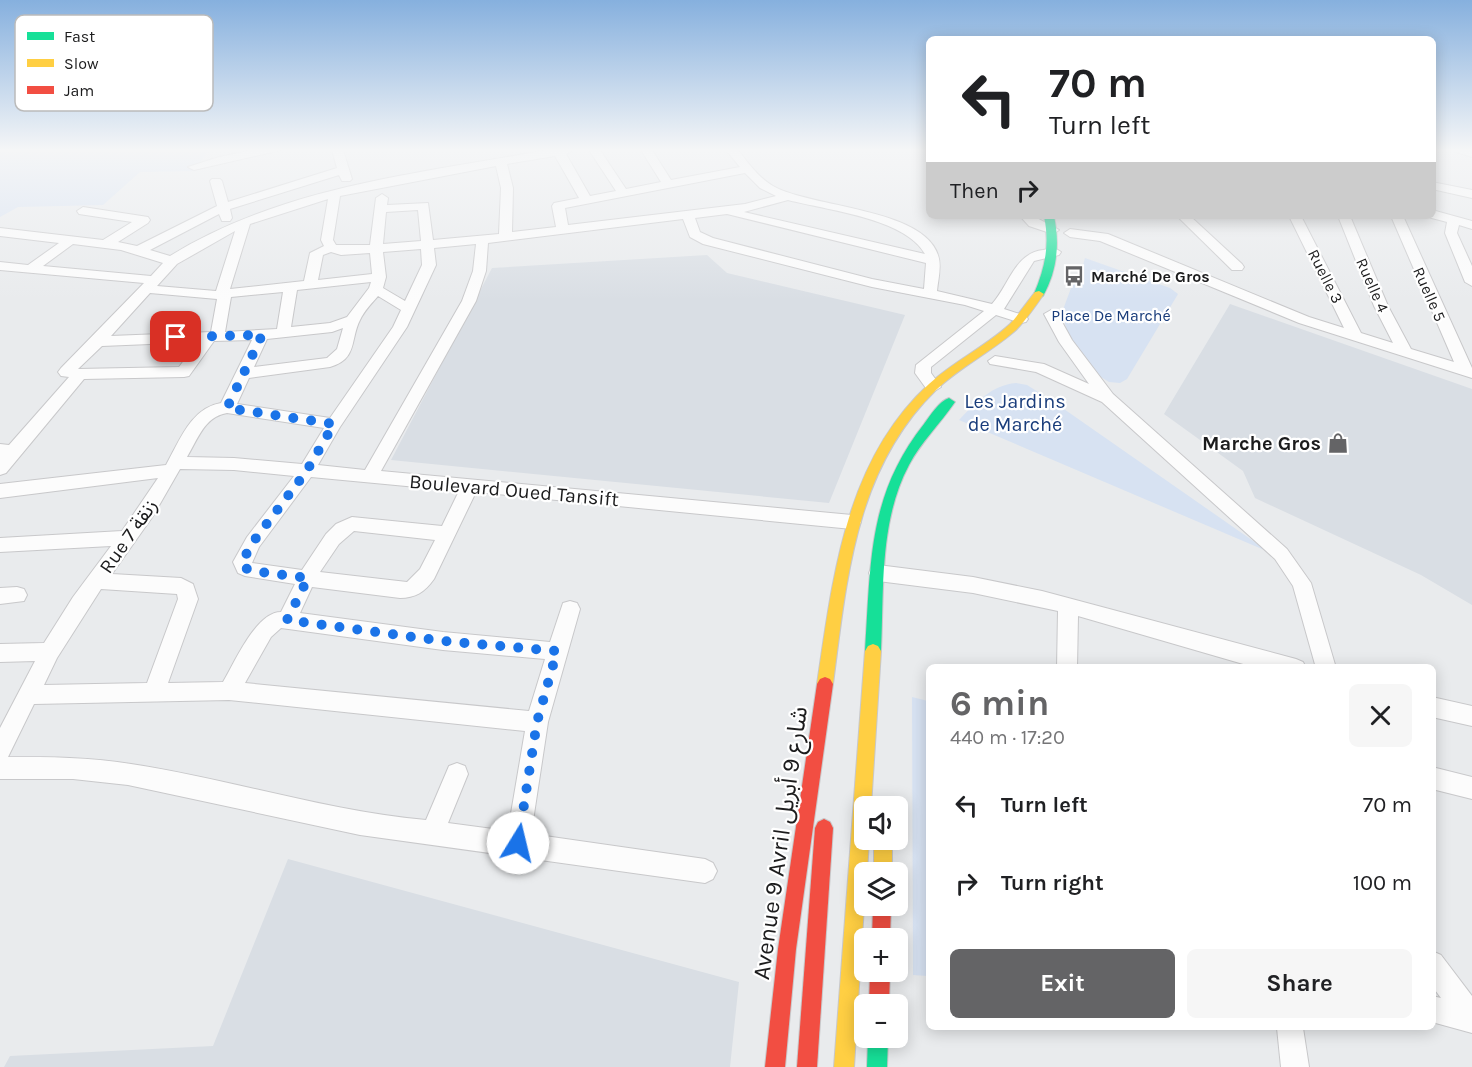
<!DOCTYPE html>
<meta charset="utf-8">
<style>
body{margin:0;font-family:Karla,"Noto Sans Arabic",sans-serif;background:#f6f6f6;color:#202124;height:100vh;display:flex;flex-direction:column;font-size:22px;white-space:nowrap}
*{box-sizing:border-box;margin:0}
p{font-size:20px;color:#757577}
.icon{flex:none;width:33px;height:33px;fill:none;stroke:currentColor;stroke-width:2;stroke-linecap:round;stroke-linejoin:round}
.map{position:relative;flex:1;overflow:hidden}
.details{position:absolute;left:926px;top:664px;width:510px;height:366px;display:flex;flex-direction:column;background:#fff;border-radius:9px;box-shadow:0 3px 15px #0003}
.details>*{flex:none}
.guide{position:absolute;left:926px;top:36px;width:510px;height:183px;border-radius:9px;box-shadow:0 3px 15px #0003;background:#fff;color:#202124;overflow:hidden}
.fabs{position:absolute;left:854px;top:796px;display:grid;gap:12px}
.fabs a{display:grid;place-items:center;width:54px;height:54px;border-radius:9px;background:#fff;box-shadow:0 3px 15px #0003;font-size:30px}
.pin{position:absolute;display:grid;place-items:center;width:51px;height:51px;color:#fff;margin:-26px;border-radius:12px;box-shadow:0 3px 9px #0006}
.me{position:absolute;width:66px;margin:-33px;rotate:9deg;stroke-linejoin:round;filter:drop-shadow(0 0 4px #0008)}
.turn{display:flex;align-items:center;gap:21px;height:126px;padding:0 24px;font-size:27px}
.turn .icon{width:78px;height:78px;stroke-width:2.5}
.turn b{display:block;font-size:42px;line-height:51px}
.then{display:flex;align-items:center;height:57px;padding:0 24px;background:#0003;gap:12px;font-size:22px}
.round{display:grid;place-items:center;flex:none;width:63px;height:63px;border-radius:9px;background:#f6f6f6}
.summary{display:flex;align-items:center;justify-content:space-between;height:102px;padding:0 24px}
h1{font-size:36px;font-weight:700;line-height:45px;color:#646466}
.cta{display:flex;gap:12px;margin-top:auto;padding:12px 24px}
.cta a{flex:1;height:69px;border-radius:9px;background:#646466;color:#fff;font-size:24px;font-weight:700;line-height:69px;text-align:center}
.cta a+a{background:#f6f6f6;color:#202124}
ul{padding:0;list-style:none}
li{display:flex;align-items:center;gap:18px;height:78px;padding:0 24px}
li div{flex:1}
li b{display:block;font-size:22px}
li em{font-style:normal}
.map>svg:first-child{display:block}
</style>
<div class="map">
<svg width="1472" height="1067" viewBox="0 0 1472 1067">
<rect width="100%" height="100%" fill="#e9ebed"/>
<g fill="#d9dee4">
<polygon points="707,255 727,273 905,315 829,503 391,460 492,268"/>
<polygon points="1230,304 1472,389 1472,605 1421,575 1255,498 1243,471 1164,414"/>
<polygon points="288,859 739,982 730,1067 4,1067 10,1056 213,1046"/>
</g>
<g fill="#d7e2f2">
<polygon points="0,150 209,150 193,171 140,172 103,205 18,207 0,217"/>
<polygon points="1085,258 1170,288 1178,294 1127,379 1120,383 1109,382 1101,377 1078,358 1068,335 1063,316 1064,307 1071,288 1080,276"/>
<path d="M 1016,383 L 1027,385 L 1051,400 L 1269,552 L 959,420 C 975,403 992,385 1016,383 Z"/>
<polygon points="912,697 928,701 928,976 913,975"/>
</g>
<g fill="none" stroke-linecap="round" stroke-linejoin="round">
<g stroke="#c8c8ca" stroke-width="2">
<g id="street">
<polygon points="253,150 281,150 194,170 188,167 219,157"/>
<path d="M 332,150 L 343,150 L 352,179 L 350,181 L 342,181 L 339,175 L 230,209 L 232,218 L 230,221 L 222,221 L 219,214 L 150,250 L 170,256 C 284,186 417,174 547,150 L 573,150 L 566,154 L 590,196 L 616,191 L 589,150 L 600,150 L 626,189 L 661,182 L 641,150 L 652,150 L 671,180 L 740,167 L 726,150 L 738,150 C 748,163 759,178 773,186 C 812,208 923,208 938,255 C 942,266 938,280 937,291 L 992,304 C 1009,285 1015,253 1043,250 C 1050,249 1055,247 1061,252 L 1059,255 L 1034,261 L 1004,309 L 1026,316 L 1028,319 L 1026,322 L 1021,323 L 996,315 L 931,367 L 931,373 L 941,387 L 933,392 L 928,391 L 915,373 L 916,365 L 984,311 L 965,305 L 872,287 L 703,244 L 690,237 L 683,219 L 488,243 L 486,271 L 476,301 L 381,471 L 852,515 L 858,517 L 861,522 L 858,527 L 852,529 L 476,492 L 434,579 C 425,592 415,598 400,598 L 312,587 L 300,613 L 443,632 L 550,642 L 563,603 L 570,601 L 577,603 L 580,609 L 548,722 L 531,834 L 705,859 L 713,863 L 717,871 L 713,879 L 705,883 L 360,835 L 128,785 L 73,779 L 0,779 L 0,728 L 35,661 L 0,662 L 0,644 L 44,643 L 73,597 L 111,546 L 0,552 L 0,538 L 122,531 L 158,478 L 0,498 L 0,484 L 166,465 C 180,440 191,408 221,403 L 252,340 L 214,341 L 189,376 L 184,377 L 84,379 L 6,473 L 0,475 L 0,444 L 9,445 L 69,377 L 61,376 L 58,372 L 61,368 L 144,283 L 0,270 L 0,262 L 28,265 L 59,243 L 0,236 L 0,228 L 103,240 L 132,222 L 79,214 L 77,211 L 83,207 L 148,217 L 150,220 L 148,223 L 118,242 L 137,246 L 217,206 L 210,181 L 212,179 L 220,179 L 222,181 L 228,202 L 337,168 ZM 555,156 L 579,198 L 554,203 L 552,206 L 556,227 L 512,232 L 513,188 L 507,164 ZM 496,166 L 501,188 L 499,234 L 433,240 L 428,203 L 387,205 L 388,198 L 382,194 L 376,198 L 370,245 L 336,245 L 333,240 L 340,196 ZM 745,173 L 760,188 L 776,196 L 745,204 L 568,225 L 565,208 ZM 328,199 L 321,240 L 324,246 L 310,253 L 304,281 L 230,289 L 250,224 ZM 788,200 C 826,210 905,218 925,254 L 744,212 ZM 418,210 L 421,241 L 383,244 L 386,212 ZM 727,214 L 926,263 L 924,289 L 872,279 L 713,238 L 700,232 L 695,218 ZM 235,231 L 216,291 L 157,286 L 177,264 ZM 73,244 L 121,250 L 163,263 L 151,276 L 43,266 ZM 476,244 L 473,271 L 462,301 L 365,470 L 318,465 L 340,427 L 407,327 L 436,265 L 434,248 ZM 421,249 L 422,265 L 405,301 L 383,288 L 386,277 L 383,252 ZM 331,252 L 341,255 L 370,253 L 372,274 L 318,280 L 323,255 ZM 371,282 L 369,288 L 347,317 L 330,323 L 291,327 L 297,290 ZM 283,292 L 277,329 L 225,332 L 231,297 ZM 150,293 L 217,299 L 211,332 L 111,336 ZM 378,296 L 401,310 L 393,327 L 330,418 L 237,404 L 249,378 L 330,367 C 358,359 350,339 360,320 C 364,311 372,303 378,296 ZM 343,328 L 337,349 L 327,358 L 254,367 L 267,339 L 332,332 ZM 198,342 L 179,367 L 78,369 L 102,346 ZM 227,413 L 324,428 L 302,464 L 234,458 L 187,457 C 198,439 204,417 227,413 ZM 180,469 L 234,470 L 294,476 L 247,537 L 233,562 L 238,573 L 245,576 L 295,584 L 281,612 C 256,612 235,662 223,682 L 168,683 L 198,599 L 193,584 L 181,578 L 112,574 L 153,516 ZM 311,477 L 459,491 L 442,526 L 352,517 L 336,524 L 326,534 L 302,570 L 252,563 L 259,547 ZM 354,531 L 435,540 L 420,569 L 407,582 L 320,572 L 339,544 ZM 101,589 L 177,594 L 178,599 L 147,683 L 44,685 L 57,658 ZM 281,628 L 443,650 L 545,659 L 529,711 L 245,683 L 271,637 ZM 229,700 L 525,731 L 508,831 L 448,823 L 468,774 L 465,766 L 457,763 L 449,766 L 426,820 C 326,811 230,779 131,764 C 90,757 49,757 8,757 L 34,704 Z"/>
<polygon points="1455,150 1472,150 1472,157 1456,152"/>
<polygon points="1432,182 1472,190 1472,198 1432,189"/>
<polygon points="1432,210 1472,221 1472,229 1459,225 1457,233 1472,266 1472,286 1465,282 1445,233 1447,222 1428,217 1432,216"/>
<polygon points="1020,216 1033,216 1059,230 1053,234 1029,226"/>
<polygon points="1177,216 1190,216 1242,264 1244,267 1242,270 1232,270"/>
<polygon points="1289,216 1301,216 1361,333 1393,343 1374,306 1338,216 1350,216 1388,306 1411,349 1454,362 1391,216 1403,216 1472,368 1472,378 1299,323 1100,241 1070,237 1064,233 1070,229 1108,234 1309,317 1344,328"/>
<polygon points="1051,310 1056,311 1072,340 1113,394 1287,549 1311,583 1336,668 1316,668 1293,586 1275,559 1102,402 1036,372 990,364 988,361 995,356 1044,364 1089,384 1059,342 1044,314"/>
<polygon points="878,565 973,577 1042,591 1296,659 1303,662 1306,668 1257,668 1078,616 1077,668 1057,668 1058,611 973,593 878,581 871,578 869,573 871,568"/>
<polygon points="17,587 24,589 27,595 24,601 0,604 0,588"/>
<polygon points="1432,697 1472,706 1472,726 1432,717"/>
<polygon points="1432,767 1472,777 1472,799 1432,789"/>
<polygon points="1432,951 1441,955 1472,996 1472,1033 1432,1022 1432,996 1441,998 1432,986"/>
<polygon points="1277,1028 1303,1028 1309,1067 1281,1067"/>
</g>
</g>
<g stroke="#c8c8ca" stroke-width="2">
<g id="fast">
<path d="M 1044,216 L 1054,216 C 1060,244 1057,271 1043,296 L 1039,297 L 1034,294 C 1045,268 1050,245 1044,216 Z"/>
<path d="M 949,398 L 955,402 C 940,424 921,442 909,465 C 879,521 884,590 881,651 L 878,656 L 873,658 L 868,656 L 865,651 C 871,565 867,496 924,424 C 930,416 939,401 949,398 Z"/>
<polygon points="868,1038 888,1038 887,1067 867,1067"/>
</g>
</g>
<g stroke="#c8c8ca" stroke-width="2">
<g id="slow">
<path d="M 1039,291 L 1044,294 C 1035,306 1027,319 1016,330 C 991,352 960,367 936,390 C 855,469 847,578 833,684 L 830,689 L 825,691 L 820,689 L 817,684 C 833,577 845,461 929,384 C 954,361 985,347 1010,324 C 1019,314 1027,302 1035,292 Z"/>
<polygon points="873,644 878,646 881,651 871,807 864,807 864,840 869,840 867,873 864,873 864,906 854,1067 834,1067 865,651 868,646"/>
<rect x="874" y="840" width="18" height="33"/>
</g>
</g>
<g stroke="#c8c8ca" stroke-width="2">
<g id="jam">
<polygon points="825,677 830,679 833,684 796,949 785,1067 765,1067 778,949 817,684 820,679"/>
<polygon points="824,819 830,822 833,828 817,1067 797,1067 815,828 818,822"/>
<polygon points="873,906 891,906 890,939 872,939"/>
<polygon points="870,972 890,972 889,1005 869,1005"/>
</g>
</g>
<use href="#street" fill="#fcfcfc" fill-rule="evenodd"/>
<use href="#fast" fill="#16e098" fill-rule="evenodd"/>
<use href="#slow" fill="#ffcf43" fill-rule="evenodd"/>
<use href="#jam" fill="#f24e42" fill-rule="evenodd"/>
</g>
<linearGradient id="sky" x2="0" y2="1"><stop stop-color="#86b0de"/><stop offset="0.5" stop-color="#f5f6f7"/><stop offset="1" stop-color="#f5f6f7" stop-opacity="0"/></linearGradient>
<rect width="1472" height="300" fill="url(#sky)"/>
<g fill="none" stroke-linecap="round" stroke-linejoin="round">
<polyline stroke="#1a73e8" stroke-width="10" stroke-dasharray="0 18" points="176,337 262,335 227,408 334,424 306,472 253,542 242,562 245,568 252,571 308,578 287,620 443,641 557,651 537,722 518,843"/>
</g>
<defs>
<g id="bus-bare" transform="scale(1.62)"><path d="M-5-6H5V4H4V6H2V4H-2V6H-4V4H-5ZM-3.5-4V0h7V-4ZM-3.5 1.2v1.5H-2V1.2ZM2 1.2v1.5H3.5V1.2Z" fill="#646466" stroke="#fff" stroke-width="2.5" paint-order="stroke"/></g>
<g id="shop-bare" transform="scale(1.62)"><path d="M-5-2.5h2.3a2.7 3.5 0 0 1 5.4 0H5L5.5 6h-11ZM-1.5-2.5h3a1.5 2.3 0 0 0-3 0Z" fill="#646466" stroke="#fff" stroke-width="2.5" paint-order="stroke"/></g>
</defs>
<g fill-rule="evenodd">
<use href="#bus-bare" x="1074" y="276"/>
<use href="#shop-bare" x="1338" y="443"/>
</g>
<g text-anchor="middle" stroke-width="4.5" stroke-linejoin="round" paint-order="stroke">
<g font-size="16" font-weight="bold" fill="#1c1c1d" stroke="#fff" text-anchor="start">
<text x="1091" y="282">Marché De Gros</text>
</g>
<g font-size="16" fill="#1c1c1d" stroke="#fff">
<text transform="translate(1326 276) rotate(63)" y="6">Ruelle 3</text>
<text transform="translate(1373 285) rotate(66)" y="6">Ruelle 4</text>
<text transform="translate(1430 294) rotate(66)" y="6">Ruelle 5</text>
</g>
<g font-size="16" fill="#1a3d7b" stroke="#fff">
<text x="1111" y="321">Place De Marché</text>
</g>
<g font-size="20" fill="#1a3d7b" stroke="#fff">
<text x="1015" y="408">Les Jardins<tspan x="1015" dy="23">de Marché</tspan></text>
</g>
<g font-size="20" font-weight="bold" fill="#1c1c1d" stroke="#fff" text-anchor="end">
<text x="1321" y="450">Marche Gros</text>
</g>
<g font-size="20" fill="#1c1c1d" stroke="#fff">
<text transform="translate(514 490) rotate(5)" y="7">Boulevard Oued Tansift</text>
<text transform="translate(128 536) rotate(-55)" y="7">Rue 7 زنقة</text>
</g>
<g font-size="24" fill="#1c1c1d" stroke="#fff">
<text transform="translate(780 843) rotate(-82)" y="8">Avenue 9 Avril شارع 9 أبريل</text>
</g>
</g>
<rect x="15" y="15" width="198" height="96" rx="9" fill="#fff" stroke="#bbb" stroke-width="1.5"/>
<rect x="27" y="32" width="27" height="8" fill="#16e098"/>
<rect x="27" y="59" width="27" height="8" fill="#ffcf43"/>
<rect x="27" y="86" width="27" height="8" fill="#f24e42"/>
<g font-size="16" fill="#1c1c1d">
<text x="64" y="42">Fast</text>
<text x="64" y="69">Slow</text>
<text x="64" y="96">Jam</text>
</g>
</svg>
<div class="fabs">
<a><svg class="icon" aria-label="sound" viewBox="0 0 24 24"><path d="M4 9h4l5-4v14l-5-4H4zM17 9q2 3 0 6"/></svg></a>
<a><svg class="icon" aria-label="layers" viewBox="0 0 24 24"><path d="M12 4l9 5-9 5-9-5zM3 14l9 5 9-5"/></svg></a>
<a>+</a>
<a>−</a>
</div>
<div class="pin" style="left:176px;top:337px;background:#d93025"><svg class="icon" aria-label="arrive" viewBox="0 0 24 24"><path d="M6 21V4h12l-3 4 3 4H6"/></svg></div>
<svg class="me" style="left:518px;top:843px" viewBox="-20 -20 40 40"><circle r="19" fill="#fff"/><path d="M0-13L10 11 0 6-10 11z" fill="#1a73e8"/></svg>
<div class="guide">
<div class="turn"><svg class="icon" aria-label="left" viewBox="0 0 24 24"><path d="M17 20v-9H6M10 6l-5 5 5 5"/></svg><div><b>70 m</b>Turn left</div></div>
<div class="then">Then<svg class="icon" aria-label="right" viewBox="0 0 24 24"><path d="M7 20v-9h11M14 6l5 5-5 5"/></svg></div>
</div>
<section class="details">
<div class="summary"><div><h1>6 min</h1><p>440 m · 17:20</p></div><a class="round"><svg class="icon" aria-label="close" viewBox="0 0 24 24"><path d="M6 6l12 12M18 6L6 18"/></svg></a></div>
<ul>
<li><svg class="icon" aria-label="left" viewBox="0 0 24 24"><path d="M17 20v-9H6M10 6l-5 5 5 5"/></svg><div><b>Turn left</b></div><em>70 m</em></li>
<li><svg class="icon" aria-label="right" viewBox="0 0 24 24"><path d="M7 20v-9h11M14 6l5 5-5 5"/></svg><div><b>Turn right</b></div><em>100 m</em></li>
</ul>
<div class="cta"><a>Exit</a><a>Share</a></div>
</section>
</div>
